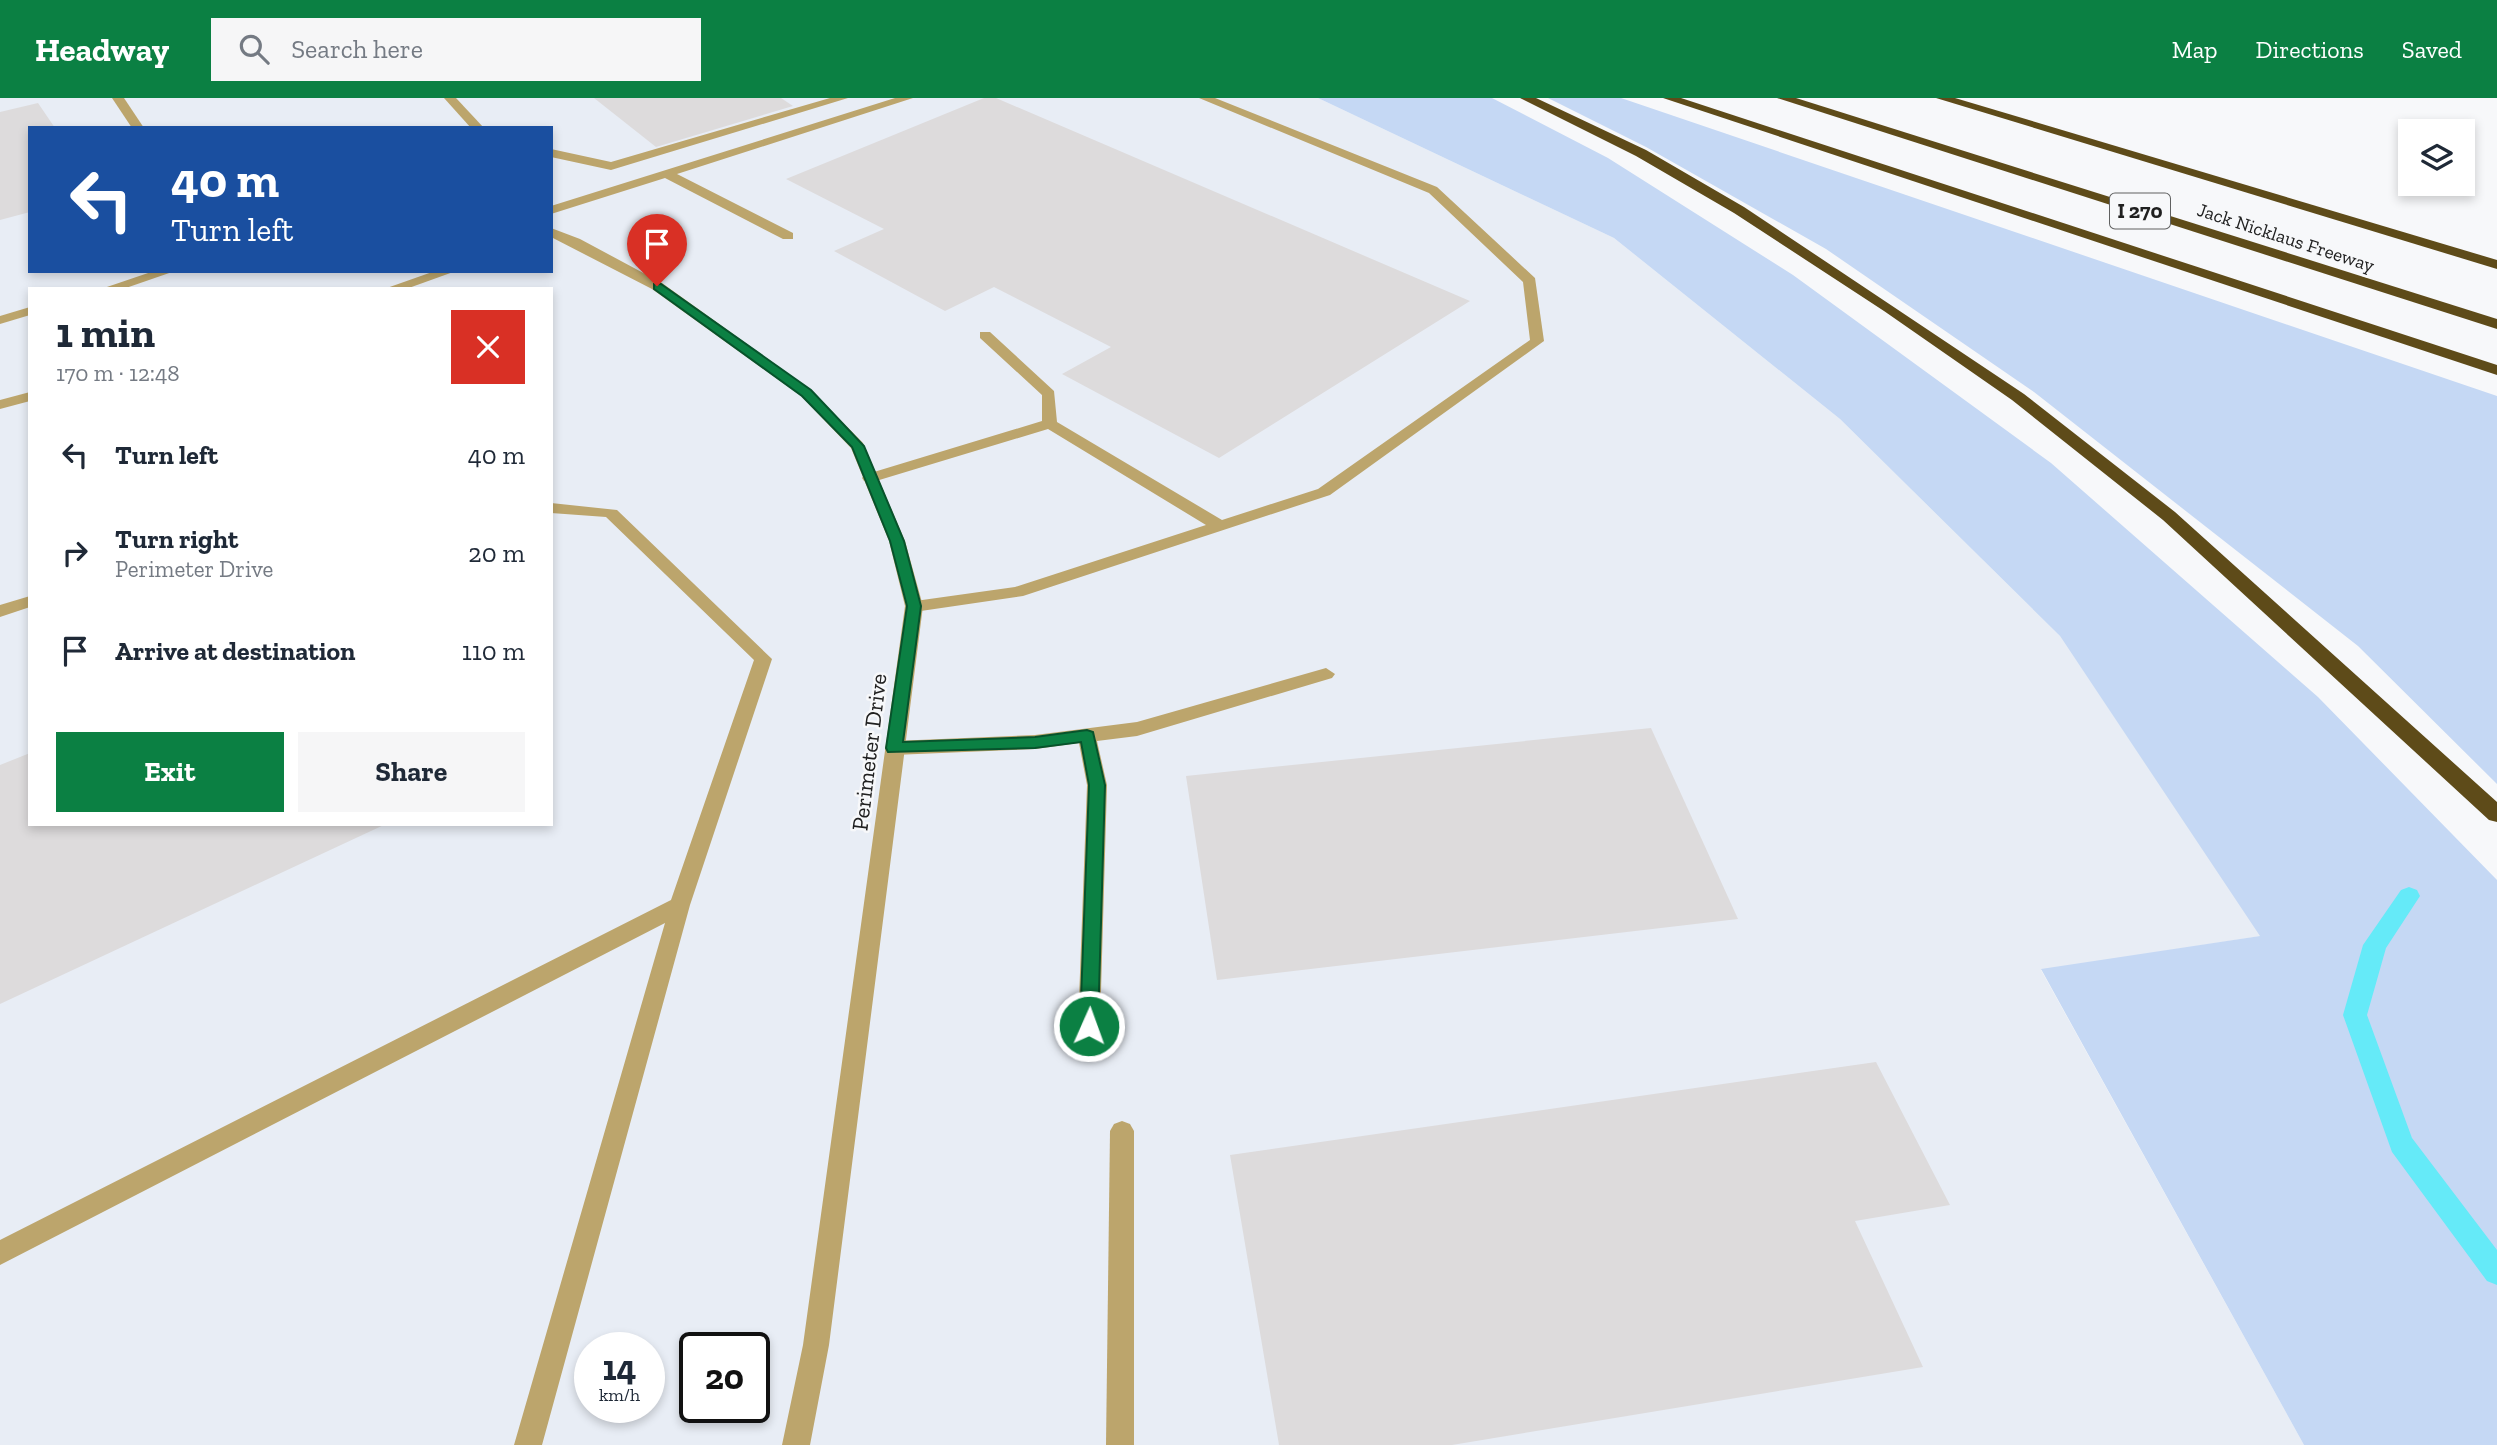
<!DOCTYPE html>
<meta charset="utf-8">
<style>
body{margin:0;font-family:"Zilla Slab",serif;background:#f6f6f7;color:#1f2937;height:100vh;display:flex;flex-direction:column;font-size:26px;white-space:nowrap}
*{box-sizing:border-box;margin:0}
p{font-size:23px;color:#747a83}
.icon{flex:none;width:38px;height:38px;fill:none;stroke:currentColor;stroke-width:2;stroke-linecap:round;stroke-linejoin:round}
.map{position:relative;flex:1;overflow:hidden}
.panel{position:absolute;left:28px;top:189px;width:525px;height:539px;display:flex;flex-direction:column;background:#fff;border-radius:0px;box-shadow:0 4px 10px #0003}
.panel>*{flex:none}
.top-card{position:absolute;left:28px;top:28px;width:525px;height:147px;border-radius:0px;box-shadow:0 4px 10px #0003;background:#1a4fa0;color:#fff;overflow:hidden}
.tools{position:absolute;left:2398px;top:21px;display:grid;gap:14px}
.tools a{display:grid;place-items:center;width:77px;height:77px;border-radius:0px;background:#fff;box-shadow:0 4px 10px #0003;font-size:35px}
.speed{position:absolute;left:574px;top:1234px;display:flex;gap:14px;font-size:35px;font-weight:700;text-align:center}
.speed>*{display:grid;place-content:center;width:91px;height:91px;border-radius:50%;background:#fff;box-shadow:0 4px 10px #0003;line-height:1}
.speed small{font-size:18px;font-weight:400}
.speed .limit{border:4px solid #111;border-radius:10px;background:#fff;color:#111}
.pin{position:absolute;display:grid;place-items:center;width:60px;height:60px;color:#fff;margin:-72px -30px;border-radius:50% 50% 50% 0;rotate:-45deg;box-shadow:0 0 7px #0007}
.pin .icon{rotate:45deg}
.me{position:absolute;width:77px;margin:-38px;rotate:2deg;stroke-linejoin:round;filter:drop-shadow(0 0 5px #0008)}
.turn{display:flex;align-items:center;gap:24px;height:147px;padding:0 28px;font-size:32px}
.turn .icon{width:91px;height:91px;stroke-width:2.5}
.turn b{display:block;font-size:49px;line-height:60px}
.round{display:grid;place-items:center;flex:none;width:74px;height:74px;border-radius:0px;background:#f6f6f7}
.headline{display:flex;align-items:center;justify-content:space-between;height:119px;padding:0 28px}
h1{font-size:42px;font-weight:700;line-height:52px}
.cta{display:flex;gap:14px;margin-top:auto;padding:14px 28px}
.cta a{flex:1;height:80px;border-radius:0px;background:#0b8043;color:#fff;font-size:28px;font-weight:700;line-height:80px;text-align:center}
.cta a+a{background:#f6f6f7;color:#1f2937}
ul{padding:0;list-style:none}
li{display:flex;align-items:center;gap:21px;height:98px;padding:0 28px}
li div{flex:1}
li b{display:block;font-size:26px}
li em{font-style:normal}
header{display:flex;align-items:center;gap:42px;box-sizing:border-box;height:98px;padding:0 35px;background:#0b8043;color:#fff}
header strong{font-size:33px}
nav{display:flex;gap:38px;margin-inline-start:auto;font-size:24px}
.search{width:490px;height:63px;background:#f6f6f7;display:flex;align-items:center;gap:18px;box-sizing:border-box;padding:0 24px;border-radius:0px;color:#747a83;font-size:26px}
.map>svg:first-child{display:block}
</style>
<header>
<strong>Headway</strong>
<div class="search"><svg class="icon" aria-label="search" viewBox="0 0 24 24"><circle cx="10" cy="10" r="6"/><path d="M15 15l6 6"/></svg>Search here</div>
<nav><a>Map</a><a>Directions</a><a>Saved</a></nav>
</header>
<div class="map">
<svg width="2497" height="1347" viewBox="0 0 2497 1347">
<rect width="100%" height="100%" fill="#f7f8fa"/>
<path fill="#e8edf5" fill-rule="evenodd" d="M 0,0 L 1318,0 L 1614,140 L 1840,321 L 2060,538 L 2261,838 L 2041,872 L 2304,1347 L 0,1347 ZM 30,30 L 551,30 L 551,173 L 30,173 ZM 30,191 L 551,191 L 551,726 L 30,726 ZM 590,1250 L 649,1250 L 649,1309 L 590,1309 ZM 695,1250 L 754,1250 L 754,1309 L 695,1309 Z"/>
<g fill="#c5d8f4">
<polygon points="1318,0 1492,0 1608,60 1793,177 2051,365 2318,599 2497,782 2497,1347 2304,1347 2041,871 2260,838 2060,538 1840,321 1614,140"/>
<polygon points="1548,0 1621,0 2497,298 2497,686 2358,548 2034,294 1826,151 1646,49"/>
</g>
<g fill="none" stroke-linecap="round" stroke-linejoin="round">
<polygon fill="#65eaf8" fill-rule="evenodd" points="2409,789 2417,792 2420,798 2386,850 2367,917 2412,1040 2497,1152 2497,1187 2487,1183 2392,1054 2343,917 2363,847 2401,792"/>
</g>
<g fill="#dddbdc">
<polygon points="594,0 781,0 793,8 656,49"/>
<polygon points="984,0 996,0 1470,203 1219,360 1062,276 1111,249 994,189 945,213 834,153 884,131 786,81"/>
<polygon points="38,5 55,30 30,30 30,114 0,122 0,14"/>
<polygon points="1651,630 1738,821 1217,882 1186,678"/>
<polygon points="30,655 30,726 386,726 0,906 0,667"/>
<polygon points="1876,964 1950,1107 1855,1123 1923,1269 1452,1347 1279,1347 1230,1057"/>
</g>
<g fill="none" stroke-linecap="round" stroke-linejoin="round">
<g fill="#bca56c" fill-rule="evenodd">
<polygon points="112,0 124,0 144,30 132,30"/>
<polygon points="444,0 456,0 484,30 471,30"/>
<polygon points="830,0 848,0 611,72 551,59 551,51 611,64"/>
<polygon points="895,0 913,0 677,76 793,135 793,141 783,141 665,80 551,116 551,108"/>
<polygon points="1199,0 1215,0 1437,89 1535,180 1544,243 1330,397 1023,498 914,514 908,512 905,508 908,504 1015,489 1206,427 1048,331 876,383 864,383 862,380 864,377 1042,323 1042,297 980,240 980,234 990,234 1054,293 1057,324 1222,422 1318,391 1530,242 1523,184 1429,95"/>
<polygon points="435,173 456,173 406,191 384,191"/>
<polygon points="30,294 30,303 0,311 0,302"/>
<polygon points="551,405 617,412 772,561 690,807 542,1347 514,1347 665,825 0,1167 0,1142 671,802 754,562 606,419 551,415"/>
<polygon points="30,498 30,509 0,519 0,507"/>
<polygon points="1326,570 1335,576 1332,580 1137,638 1097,643 1107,687 1100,928 1097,935 1089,937 1081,935 1078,928 1087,687 1079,645 1035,651 894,657 887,655 885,650 887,645 894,643 1035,637 1137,624"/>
<polygon points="1122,1023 1130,1026 1134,1033 1134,1347 1106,1347 1110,1033 1114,1026"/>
</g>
<g fill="#bca56c" fill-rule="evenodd">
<polygon points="551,130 580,141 662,185 811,292 863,345 905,443 923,508 829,1247 810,1347 782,1347 803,1247 905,508 889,443 851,350 801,298 652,191 551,139"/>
<polygon points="154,173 175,173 123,191 101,191"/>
<polygon points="30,209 30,217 0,226 0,218"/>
</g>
<g fill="#5e4b19" fill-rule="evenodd">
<polygon points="1520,0 1536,0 1646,52 1744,109 2024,296 2175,414 2497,704 2497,724 2489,722 2163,422 2012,302 1884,213 1734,115 1636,58"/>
<polygon points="1663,0 1681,0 2497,267 2497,277"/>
<polygon points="1777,0 1796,0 2497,221 2497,231"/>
<polygon points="1936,0 1955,0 2497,162 2497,171"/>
</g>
</g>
<polygon fill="#0b8043" stroke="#07532c" stroke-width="2" points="654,186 661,186 811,292 864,348 904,443 921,508 903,644 1035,639 1087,632 1093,634 1105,687 1098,928 1096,934 1089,936 1083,934 1080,928 1089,687 1081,644 1035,650 888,654 886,650 907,508 890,443 852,349 802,298 654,191"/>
<g text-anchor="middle" stroke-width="5" stroke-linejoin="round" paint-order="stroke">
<g font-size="19" fill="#202020" stroke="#f7f8fa">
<text transform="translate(2286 139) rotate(18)" y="7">Jack Nicklaus Freeway</text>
</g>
<rect fill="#f7f8fa" stroke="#606161" stroke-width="2" x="2110" y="95.5" width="60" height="35" rx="5"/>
<g font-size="21" font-weight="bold" fill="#202020">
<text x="2140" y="120">I 270</text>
</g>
<g font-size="23" fill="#202020" stroke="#f7f8fa">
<text transform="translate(869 654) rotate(-83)" y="8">Perimeter Drive</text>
</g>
</g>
</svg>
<div class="tools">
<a><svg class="icon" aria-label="layers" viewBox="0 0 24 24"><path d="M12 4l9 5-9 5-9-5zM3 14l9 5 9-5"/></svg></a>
</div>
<div class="speed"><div>14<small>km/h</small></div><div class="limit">20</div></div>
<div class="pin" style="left:657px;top:188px;background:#d93025"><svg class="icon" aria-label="arrive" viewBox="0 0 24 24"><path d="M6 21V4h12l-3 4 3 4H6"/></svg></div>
<svg class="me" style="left:1089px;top:928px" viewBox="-20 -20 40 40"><circle r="17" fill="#0b8043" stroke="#fff" stroke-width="3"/><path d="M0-11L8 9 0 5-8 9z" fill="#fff"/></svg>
<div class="top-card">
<div class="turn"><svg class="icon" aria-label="left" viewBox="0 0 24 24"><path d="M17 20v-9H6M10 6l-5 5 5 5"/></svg><div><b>40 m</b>Turn left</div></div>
</div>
<section class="panel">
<div class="headline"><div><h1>1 min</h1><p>170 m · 12:48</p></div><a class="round" style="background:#d93025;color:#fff"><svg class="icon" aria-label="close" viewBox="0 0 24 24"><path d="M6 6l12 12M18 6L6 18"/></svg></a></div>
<ul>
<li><svg class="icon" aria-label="left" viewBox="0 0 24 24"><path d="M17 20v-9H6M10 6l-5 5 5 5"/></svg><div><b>Turn left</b></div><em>40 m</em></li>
<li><svg class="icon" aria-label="right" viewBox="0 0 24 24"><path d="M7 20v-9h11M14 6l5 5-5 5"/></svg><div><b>Turn right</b><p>Perimeter Drive</p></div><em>20 m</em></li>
<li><svg class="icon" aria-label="arrive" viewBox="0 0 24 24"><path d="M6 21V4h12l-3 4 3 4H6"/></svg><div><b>Arrive at destination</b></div><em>110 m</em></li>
</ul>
<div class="cta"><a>Exit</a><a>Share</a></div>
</section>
</div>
